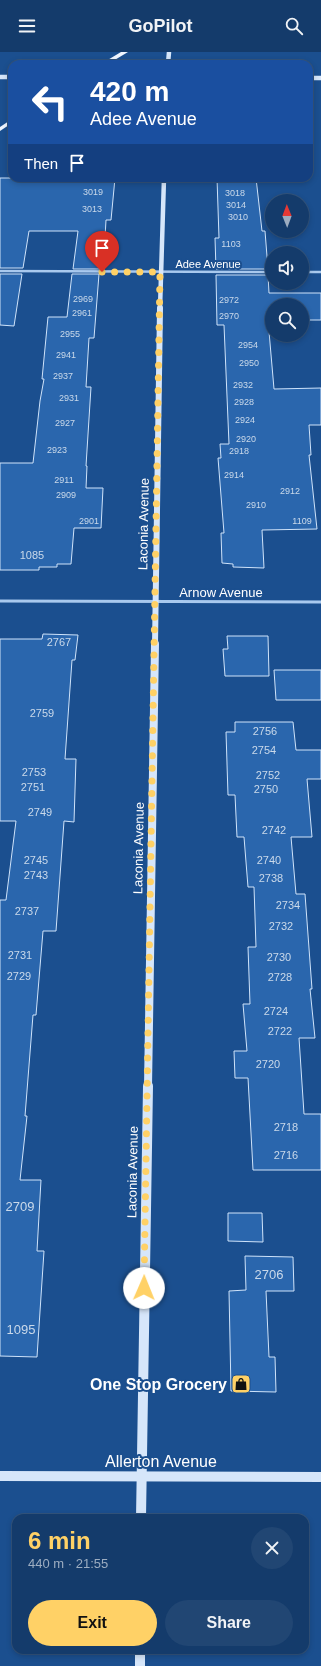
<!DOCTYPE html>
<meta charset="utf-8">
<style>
body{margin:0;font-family:Helvetica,sans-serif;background:#214673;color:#f1f3f6;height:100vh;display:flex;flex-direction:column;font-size:15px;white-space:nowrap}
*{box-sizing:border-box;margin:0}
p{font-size:13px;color:#9dadc1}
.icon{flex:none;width:22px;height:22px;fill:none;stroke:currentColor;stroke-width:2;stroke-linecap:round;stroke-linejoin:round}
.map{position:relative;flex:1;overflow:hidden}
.panel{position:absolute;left:12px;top:1462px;width:297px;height:140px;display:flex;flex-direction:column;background:#143b6b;border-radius:12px;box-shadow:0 2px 6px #0003,0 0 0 1px #33557e}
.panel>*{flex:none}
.guide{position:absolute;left:8px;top:8px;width:305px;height:122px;border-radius:12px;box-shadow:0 2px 6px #0003,0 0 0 1px #33557e;background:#1a4fa0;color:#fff;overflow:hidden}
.needle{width:26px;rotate:359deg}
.controls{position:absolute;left:265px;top:142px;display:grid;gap:8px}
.controls a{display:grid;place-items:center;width:44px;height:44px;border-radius:50%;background:#143b6b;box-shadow:0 2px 6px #0003,0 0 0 1px #33557e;font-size:20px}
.pin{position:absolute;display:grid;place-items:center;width:34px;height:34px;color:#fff;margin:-41px -17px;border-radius:50% 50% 50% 0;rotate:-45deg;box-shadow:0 0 4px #0007}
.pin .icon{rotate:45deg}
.me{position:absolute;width:44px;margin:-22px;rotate:1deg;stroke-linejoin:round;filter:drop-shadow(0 0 3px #0008)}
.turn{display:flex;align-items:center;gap:14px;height:84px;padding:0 16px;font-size:18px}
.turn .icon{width:52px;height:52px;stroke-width:2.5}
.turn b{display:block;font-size:28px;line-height:34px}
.then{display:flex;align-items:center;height:38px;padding:0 16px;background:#0003;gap:8px;font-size:15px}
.round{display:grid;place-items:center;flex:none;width:42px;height:42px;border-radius:21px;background:#214673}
.headline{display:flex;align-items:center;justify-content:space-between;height:68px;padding:0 16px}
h1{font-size:24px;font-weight:700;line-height:30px;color:#ffd166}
.button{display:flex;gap:8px;margin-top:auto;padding:8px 16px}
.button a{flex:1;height:46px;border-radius:24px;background:#ffd166;color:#111;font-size:16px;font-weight:700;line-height:46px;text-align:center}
.button a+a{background:#214673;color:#f1f3f6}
header{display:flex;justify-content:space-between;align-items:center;height:52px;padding:0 16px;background:#143b6b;font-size:18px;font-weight:700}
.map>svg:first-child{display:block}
</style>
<header><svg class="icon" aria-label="menu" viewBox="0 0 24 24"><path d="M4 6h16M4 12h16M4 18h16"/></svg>GoPilot<svg class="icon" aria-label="search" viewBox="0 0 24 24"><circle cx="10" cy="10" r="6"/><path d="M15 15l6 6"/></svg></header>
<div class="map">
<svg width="321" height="1614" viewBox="0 0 321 1614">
<rect width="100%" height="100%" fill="#1b4f8f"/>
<g fill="#2a66ad" stroke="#cfe3fa">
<polygon points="0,126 115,126 111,168 106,168 104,204 101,204 100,217 73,217 78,179 29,179 23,216 0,216"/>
<polygon points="217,126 256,126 262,179 265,179 268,217 216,217 215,186 219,186"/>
<polygon points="0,222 22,222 14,274 0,273"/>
<polygon points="72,222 99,222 94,286 89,286 86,335 91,335 86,414 87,414 86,436 103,436 101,476 74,476 71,512 57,512 57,515 39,515 39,518 0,518 0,411 33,411 40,349 44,327 42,327 48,265 67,265"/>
<polygon points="216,223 268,223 269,241 321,241 321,268 302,268 302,253 272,253 272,268 268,268 274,337 321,336 321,373 309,373 311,403 309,403 317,477 262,478 264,516 233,515 233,512 222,511 221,481 224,481 218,406 221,406 220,392 229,392 224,273 217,273"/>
<polygon points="43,582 78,583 75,608 72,608 65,707 76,707 74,770 64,769 56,879 43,879 36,963 33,963 25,1064 27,1064 20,1128 41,1128 37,1199 44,1199 37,1305 0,1304 0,848 6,848 16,769 0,769 0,587 42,587"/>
<polygon points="227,584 268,584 269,624 225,624 223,597 228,597"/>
<polygon points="274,618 321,618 321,648 276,648"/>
<polygon points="235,670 293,670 296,698 321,698 321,727 307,727 312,785 291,785 296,842 305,842 312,937 310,937 315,986 299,986 304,1062 321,1062 321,1118 253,1118 248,1026 235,1026 234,999 247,999 243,952 250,952 248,895 256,895 254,835 248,835 244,785 237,785 235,743 228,743 226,680 235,680"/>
<polygon points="228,1161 262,1161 263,1190 228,1189"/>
<polygon points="245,1204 293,1205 294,1239 266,1239 269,1305 275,1305 276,1340 231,1339 229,1239 246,1238"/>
</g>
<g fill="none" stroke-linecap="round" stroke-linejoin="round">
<g stroke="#a9c9ee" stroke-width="2.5">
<polyline points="0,219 272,220"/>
<polyline points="302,220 321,220"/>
</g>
<polyline stroke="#a9c9ee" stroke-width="3" points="0,549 321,550"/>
<g stroke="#d6e6fa" stroke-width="4.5">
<polyline points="168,12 169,0"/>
<polyline points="0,25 12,25"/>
<polyline points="309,26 321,26"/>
<polyline points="160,257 164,126"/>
</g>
<polyline stroke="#d6e6fa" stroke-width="6" points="155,593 160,256"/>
<polyline stroke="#d6e6fa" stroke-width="8" points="148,1035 155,592"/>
<g stroke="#d6e6fa" stroke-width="10">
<polyline points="0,1424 321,1425"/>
<polyline points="141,1466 148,1034"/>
<polyline points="140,1598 140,1614"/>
</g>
<g fill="#f0f6ff" fill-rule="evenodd">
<polygon points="121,0 128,0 108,12 101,12"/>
<polygon points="12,67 12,71 0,79 0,75"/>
</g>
</g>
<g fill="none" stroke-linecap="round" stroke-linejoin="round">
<polyline stroke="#ffd166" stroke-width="7" stroke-dasharray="0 12.6" points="102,220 160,220 144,1236"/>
</g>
<defs>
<g id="shop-square" transform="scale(1)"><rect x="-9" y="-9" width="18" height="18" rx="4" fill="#ffd166" stroke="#1b4f8f"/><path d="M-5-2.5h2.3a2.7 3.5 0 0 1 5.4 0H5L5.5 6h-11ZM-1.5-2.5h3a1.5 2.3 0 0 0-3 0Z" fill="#111"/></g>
</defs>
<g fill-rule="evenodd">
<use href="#shop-square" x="241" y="1332"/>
</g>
<g text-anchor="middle" stroke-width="4" stroke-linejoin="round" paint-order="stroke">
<g font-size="9" fill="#cad9ea">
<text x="93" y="143">3019</text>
<text x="235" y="144">3018</text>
<text x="236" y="156">3014</text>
<text x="92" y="160">3013</text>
<text x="238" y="168">3010</text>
<text x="231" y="195">1103</text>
<text x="83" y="250">2969</text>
<text x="229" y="251">2972</text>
<text x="82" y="264">2961</text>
<text x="229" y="267">2970</text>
<text x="70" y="285">2955</text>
<text x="248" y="296">2954</text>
<text x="66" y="306">2941</text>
<text x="249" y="314">2950</text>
<text x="63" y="327">2937</text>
<text x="243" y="336">2932</text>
<text x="69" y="349">2931</text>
<text x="244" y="353">2928</text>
<text x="245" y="371">2924</text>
<text x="65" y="374">2927</text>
<text x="246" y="390">2920</text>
<text x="57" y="401">2923</text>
<text x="239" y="402">2918</text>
<text x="234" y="426">2914</text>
<text x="64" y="431">2911</text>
<text x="290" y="442">2912</text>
<text x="66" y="446">2909</text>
<text x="256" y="456">2910</text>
<text x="89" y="472">2901</text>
<text x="302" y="472">1109</text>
</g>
<g font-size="11" fill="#fff" stroke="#1b4f8f">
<text x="208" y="216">Adee Avenue</text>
</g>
<g font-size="11" fill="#cad9ea">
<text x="32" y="507">1085</text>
<text x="59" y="594">2767</text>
<text x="42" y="665">2759</text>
<text x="265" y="683">2756</text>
<text x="264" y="702">2754</text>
<text x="34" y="724">2753</text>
<text x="268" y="727">2752</text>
<text x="33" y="739">2751</text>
<text x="266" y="741">2750</text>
<text x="40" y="764">2749</text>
<text x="274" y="782">2742</text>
<text x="36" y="812">2745</text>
<text x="269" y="812">2740</text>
<text x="36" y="827">2743</text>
<text x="271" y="830">2738</text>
<text x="288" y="857">2734</text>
<text x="27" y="863">2737</text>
<text x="281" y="878">2732</text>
<text x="20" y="907">2731</text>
<text x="279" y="909">2730</text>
<text x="19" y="928">2729</text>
<text x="280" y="929">2728</text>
<text x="276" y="963">2724</text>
<text x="280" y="983">2722</text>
<text x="268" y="1016">2720</text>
<text x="286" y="1079">2718</text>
<text x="286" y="1107">2716</text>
</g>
<g font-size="13" fill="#fff" stroke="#1b4f8f">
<text transform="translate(143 472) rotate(-89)" y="5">Laconia Avenue</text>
<text x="221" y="545">Arnow Avenue</text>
<text transform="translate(138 796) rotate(-89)" y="5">Laconia Avenue</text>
<text transform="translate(132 1120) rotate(-89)" y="5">Laconia Avenue</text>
</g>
<g font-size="13" fill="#cad9ea">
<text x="20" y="1159">2709</text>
<text x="269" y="1227">2706</text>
<text x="21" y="1282">1095</text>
</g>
<g font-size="16" font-weight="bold" fill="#fff" stroke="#1b4f8f" text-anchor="end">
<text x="227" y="1338">One Stop Grocery</text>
</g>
<g font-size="16" fill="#fff" stroke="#1b4f8f">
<text x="161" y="1415">Allerton Avenue</text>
</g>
</g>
</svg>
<div class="controls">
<a><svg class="needle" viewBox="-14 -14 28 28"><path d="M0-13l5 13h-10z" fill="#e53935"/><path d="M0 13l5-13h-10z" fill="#9dadc1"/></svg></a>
<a><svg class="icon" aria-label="sound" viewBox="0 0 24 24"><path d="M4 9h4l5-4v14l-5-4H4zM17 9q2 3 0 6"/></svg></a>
<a><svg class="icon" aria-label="search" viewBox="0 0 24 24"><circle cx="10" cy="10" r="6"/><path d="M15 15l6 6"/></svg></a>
</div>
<div class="pin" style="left:102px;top:220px;background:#d93025"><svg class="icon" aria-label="arrive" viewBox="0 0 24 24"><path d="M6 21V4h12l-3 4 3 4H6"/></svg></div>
<svg class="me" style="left:144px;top:1236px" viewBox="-20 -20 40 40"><circle r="19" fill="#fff"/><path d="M0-13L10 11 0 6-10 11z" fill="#ffd166"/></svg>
<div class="guide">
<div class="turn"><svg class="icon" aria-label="left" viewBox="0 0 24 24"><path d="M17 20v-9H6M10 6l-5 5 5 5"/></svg><div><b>420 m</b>Adee Avenue</div></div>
<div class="then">Then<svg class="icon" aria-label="arrive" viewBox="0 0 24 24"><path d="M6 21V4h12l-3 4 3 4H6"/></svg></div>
</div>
<section class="panel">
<div class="headline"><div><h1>6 min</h1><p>440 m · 21:55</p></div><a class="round"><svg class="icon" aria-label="close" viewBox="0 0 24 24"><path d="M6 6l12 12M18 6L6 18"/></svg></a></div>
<div class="button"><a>Exit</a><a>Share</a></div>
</section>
</div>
